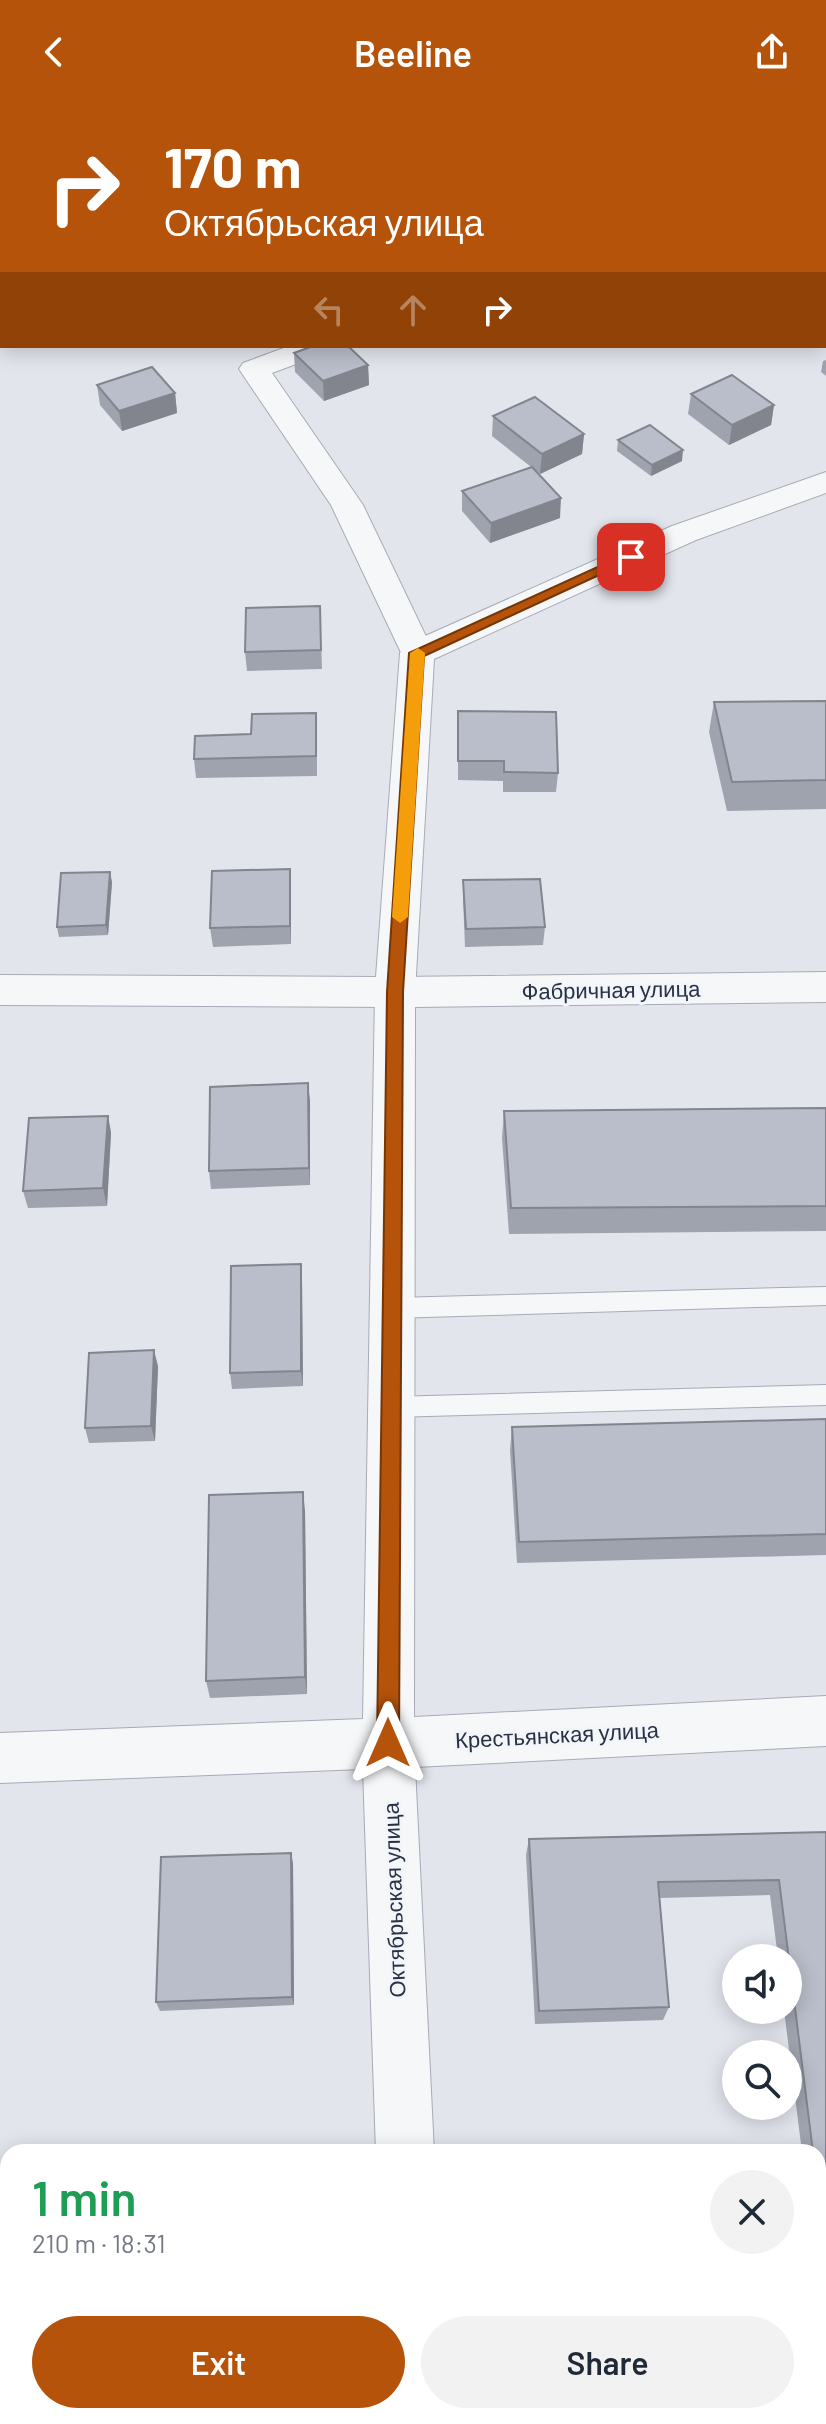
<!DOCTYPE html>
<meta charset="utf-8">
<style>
body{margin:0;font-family:Barlow,sans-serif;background:#f2f2f3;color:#1f2937;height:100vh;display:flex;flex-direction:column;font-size:30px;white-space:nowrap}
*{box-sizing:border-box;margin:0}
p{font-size:26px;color:#747a83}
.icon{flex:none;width:44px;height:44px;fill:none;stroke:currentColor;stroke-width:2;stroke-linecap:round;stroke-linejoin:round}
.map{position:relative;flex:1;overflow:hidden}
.panel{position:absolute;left:0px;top:2040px;width:826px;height:280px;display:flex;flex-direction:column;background:#fff;border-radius:24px 24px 0 0;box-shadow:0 4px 20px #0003}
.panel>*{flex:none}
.hud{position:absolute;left:0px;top:0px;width:826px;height:244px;box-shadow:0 4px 20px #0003;background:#b45309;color:#fff;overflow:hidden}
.fabs{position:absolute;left:722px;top:1840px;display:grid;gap:16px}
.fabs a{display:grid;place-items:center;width:80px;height:80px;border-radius:50%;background:#fff;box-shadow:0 4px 20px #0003;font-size:40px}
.pin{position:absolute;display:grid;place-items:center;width:68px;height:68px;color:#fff;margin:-34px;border-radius:16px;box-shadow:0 4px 12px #0006}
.me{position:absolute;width:88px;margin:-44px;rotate:0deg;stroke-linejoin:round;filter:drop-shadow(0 0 6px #0008)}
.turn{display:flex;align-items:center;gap:28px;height:168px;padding:0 32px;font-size:36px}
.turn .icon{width:104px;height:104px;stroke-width:2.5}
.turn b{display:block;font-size:56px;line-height:68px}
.lanes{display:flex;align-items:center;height:76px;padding:0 32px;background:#0003;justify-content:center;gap:40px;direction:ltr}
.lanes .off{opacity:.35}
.round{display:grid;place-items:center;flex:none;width:84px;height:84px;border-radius:42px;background:#f2f2f3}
.headline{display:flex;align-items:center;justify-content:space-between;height:136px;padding:0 32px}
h1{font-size:48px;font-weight:600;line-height:60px;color:#1e9e55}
.action{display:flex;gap:16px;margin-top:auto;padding:16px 32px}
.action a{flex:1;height:92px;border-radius:48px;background:#b45309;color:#fff;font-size:32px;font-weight:600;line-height:92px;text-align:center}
.action a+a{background:#f2f2f3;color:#1f2937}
header{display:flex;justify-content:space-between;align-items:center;height:104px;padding:0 32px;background:#b45309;color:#fff;font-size:36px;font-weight:600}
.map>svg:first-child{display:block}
</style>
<header><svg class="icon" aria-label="back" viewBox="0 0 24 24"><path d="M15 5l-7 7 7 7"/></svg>Beeline<svg class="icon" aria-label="share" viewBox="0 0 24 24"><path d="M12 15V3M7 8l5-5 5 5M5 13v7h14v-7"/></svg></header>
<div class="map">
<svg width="826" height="2320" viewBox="0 0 826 2320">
<rect width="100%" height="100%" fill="#e2e5ec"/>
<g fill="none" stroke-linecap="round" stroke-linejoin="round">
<g stroke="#a7abb7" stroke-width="2">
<g id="service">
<polygon points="826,1183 826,1201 392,1214 384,1211 381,1204 384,1197 392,1194"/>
<polygon points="826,1281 826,1301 391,1313 383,1310 379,1303 383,1296 391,1293"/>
</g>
</g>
<g stroke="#a7abb7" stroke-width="2">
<g id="minor">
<rect x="0" y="114" width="2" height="18"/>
<polygon points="289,242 332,242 328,248 272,269 363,401 434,549 429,557 417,561 405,557 331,401 239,265 243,259"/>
<polygon points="826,868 826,898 415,903 414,1613 826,1592 826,1642 415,1663 434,2048 376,2048 363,1665 0,1679 0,1629 363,1615 375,888 381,877 395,873"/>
<rect x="385" y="2312" width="62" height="8"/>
</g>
</g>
<g stroke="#a7abb7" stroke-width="2">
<polygon id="tertiary" points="826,368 826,389 696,436 434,555 415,888 409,899 395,903 0,901 0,871 376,873 400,549 405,541 672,422"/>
</g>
<use href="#service" fill="#f6f7f9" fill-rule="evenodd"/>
<use href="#minor" fill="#f6f7f9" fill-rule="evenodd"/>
<use href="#tertiary" fill="#f6f7f9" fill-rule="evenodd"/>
</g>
<g fill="#9fa3ae">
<polygon points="572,0 620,0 620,2 574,2"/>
<polygon points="766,0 826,0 824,2 769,2"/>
<polygon points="824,33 826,34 826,87 824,85"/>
<polygon points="294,249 368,261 369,281 324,297 295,268"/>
<polygon points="826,256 826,272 821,268 823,257"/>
<polygon points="97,281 175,289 177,309 122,327 100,301"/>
<polygon points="691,290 774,301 771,321 729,341 688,310"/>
<polygon points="493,312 584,330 582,350 540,370 492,332"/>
<polygon points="618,336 682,357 651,372 617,347"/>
<polygon points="462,387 560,414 490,439 462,407"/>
<polygon points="320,502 322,565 247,567 245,548"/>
<polygon points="826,597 826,705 727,707 709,628 714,598"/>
<polygon points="458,607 558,669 556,688 503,688 503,677 458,676"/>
<polygon points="317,629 317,672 196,674 194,655"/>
<polygon points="463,776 545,823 543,841 465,843 463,795"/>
<polygon points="112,778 108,831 59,833 57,823"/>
<polygon points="291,784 291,840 213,843 210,824"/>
<polygon points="310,997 310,1081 211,1085 209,1067"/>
<polygon points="826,1004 826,1127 509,1130 502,1034 504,1007"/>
<polygon points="108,1012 111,1029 107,1102 28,1104 23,1087"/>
<polygon points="302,1176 303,1282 232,1285 230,1269"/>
<polygon points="158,1262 155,1337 89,1339 85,1324"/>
<polygon points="826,1315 826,1451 517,1459 510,1346 512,1323"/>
<polygon points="305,1407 307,1590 210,1594 206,1577"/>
<polygon points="826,1728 826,2070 818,2071 818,2048 802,2048 784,1906 788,1906 788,1854 778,1854 770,1791 660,1794 669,1903 663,1916 535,1920 526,1751 529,1735"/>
<polygon points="293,1759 294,1901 160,1907 156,1898"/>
</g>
<g fill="#82858d">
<polygon points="0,0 6,0 6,2 2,2 2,18 0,19"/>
<polygon points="600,0 620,0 620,2 593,2"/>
<polygon points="826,1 826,20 824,20 824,2"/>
<polygon points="368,261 369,281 324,297 323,277"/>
<polygon points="175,289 177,309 122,327 119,307"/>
<polygon points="774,301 771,321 729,341 732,321"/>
<polygon points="584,330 582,350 540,370 542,350"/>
<polygon points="683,346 682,357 651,372 652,361"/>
<polygon points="561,394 560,414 490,439 491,419"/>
<polygon points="290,765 291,784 291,840 290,822"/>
<polygon points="110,768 112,778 108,831 106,821"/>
<polygon points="308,979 310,997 310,1081 309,1064"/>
<polygon points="108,1012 111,1029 107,1102 103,1084"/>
<polygon points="301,1160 302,1176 303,1282 301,1267"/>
<polygon points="154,1246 158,1262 155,1337 151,1322"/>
<polygon points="303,1388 305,1407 307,1590 305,1573"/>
<polygon points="291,1749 293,1759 294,1901 292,1893"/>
</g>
<g fill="#b9beca" stroke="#82858d" stroke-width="2">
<polygon points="217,0 225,0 237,2 216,2"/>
<polygon points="492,0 524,0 526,2 486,2"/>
<polygon points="585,0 600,0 593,2 587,2"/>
<polygon points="796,0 826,0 826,1 798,2"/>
<polygon points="824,33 826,34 826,64 824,63"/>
<polygon points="313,242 348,242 368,261 323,277 294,249"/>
<polygon points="152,263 175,289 119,307 97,281"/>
<polygon points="732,271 774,301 732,321 691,290"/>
<polygon points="535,293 584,330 542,350 493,312"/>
<polygon points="650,321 683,346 652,361 618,336"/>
<polygon points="532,363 561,394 491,419 462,387"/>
<polygon points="320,502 321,546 245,548 246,504"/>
<polygon points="826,597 826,676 732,678 714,598"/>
<polygon points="458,607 556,608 558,669 504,668 504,657 458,657"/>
<polygon points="316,609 316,652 194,655 195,632 251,630 252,610"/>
<polygon points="290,765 290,822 210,824 212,767"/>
<polygon points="110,768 106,821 57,823 61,769"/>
<polygon points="540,775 545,823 466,825 463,776"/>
<polygon points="308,979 309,1064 209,1067 210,983"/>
<polygon points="826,1004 826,1102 511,1104 504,1007"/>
<polygon points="108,1012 103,1084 23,1087 29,1014"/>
<polygon points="301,1160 301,1267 230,1269 231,1162"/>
<polygon points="154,1246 151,1322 85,1324 89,1249"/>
<polygon points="826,1315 826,1430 519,1438 512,1323"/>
<polygon points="303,1388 305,1573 206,1577 209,1391"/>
<polygon points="826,1728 826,2062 818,2062 818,2048 813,2048 779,1776 658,1778 669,1903 539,1907 529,1735"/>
<polygon points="291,1749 292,1893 156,1898 161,1753"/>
<polygon points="189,2312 283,2312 284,2320 189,2320"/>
<polygon points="573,2312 709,2312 710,2320 574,2320"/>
</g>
<polygon fill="#b45309" stroke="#753606" stroke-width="2" points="626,450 638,453 424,552 403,888 399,1639 395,1647 388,1650 381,1647 377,1639 387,888 409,549"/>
<polygon fill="#f59e0b" points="418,544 425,549 408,813 400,819 392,813 410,549"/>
<g text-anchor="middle" stroke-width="6" stroke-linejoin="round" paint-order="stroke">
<g font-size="22" fill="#293145" stroke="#f2f5f9">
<text transform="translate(611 886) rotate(-1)" y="8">Фабричная улица</text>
<text transform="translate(557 1631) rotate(-3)" y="8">Крестьянская улица</text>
<text transform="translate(394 1796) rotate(-92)" y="8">Октябрьская улица</text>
</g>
</g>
</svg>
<div class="fabs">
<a><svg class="icon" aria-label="sound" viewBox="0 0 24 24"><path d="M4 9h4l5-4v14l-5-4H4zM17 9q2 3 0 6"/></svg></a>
<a><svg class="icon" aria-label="search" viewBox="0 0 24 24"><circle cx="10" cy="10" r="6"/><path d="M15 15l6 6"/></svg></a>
</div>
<div class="pin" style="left:631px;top:453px;background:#d93025"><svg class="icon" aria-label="arrive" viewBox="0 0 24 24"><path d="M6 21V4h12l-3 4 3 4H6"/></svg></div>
<svg class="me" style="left:388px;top:1639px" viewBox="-20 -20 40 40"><path d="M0-17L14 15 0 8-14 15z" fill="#b45309" stroke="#fff" stroke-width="4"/></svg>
<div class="hud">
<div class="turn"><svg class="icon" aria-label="right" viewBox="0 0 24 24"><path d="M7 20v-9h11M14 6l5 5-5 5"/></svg><div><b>170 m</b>Октябрьская улица</div></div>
<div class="lanes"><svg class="icon off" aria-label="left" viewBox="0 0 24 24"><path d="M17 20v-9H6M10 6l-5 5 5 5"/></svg><svg class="icon off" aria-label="ahead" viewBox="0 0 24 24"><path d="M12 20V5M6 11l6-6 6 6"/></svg><svg class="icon" aria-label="right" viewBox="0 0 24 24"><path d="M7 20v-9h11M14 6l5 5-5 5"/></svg></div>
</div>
<section class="panel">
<div class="headline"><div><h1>1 min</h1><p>210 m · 18:31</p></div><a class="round"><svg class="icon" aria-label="close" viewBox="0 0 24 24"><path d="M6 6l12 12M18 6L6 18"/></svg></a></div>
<div class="action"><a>Exit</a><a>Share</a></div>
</section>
</div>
